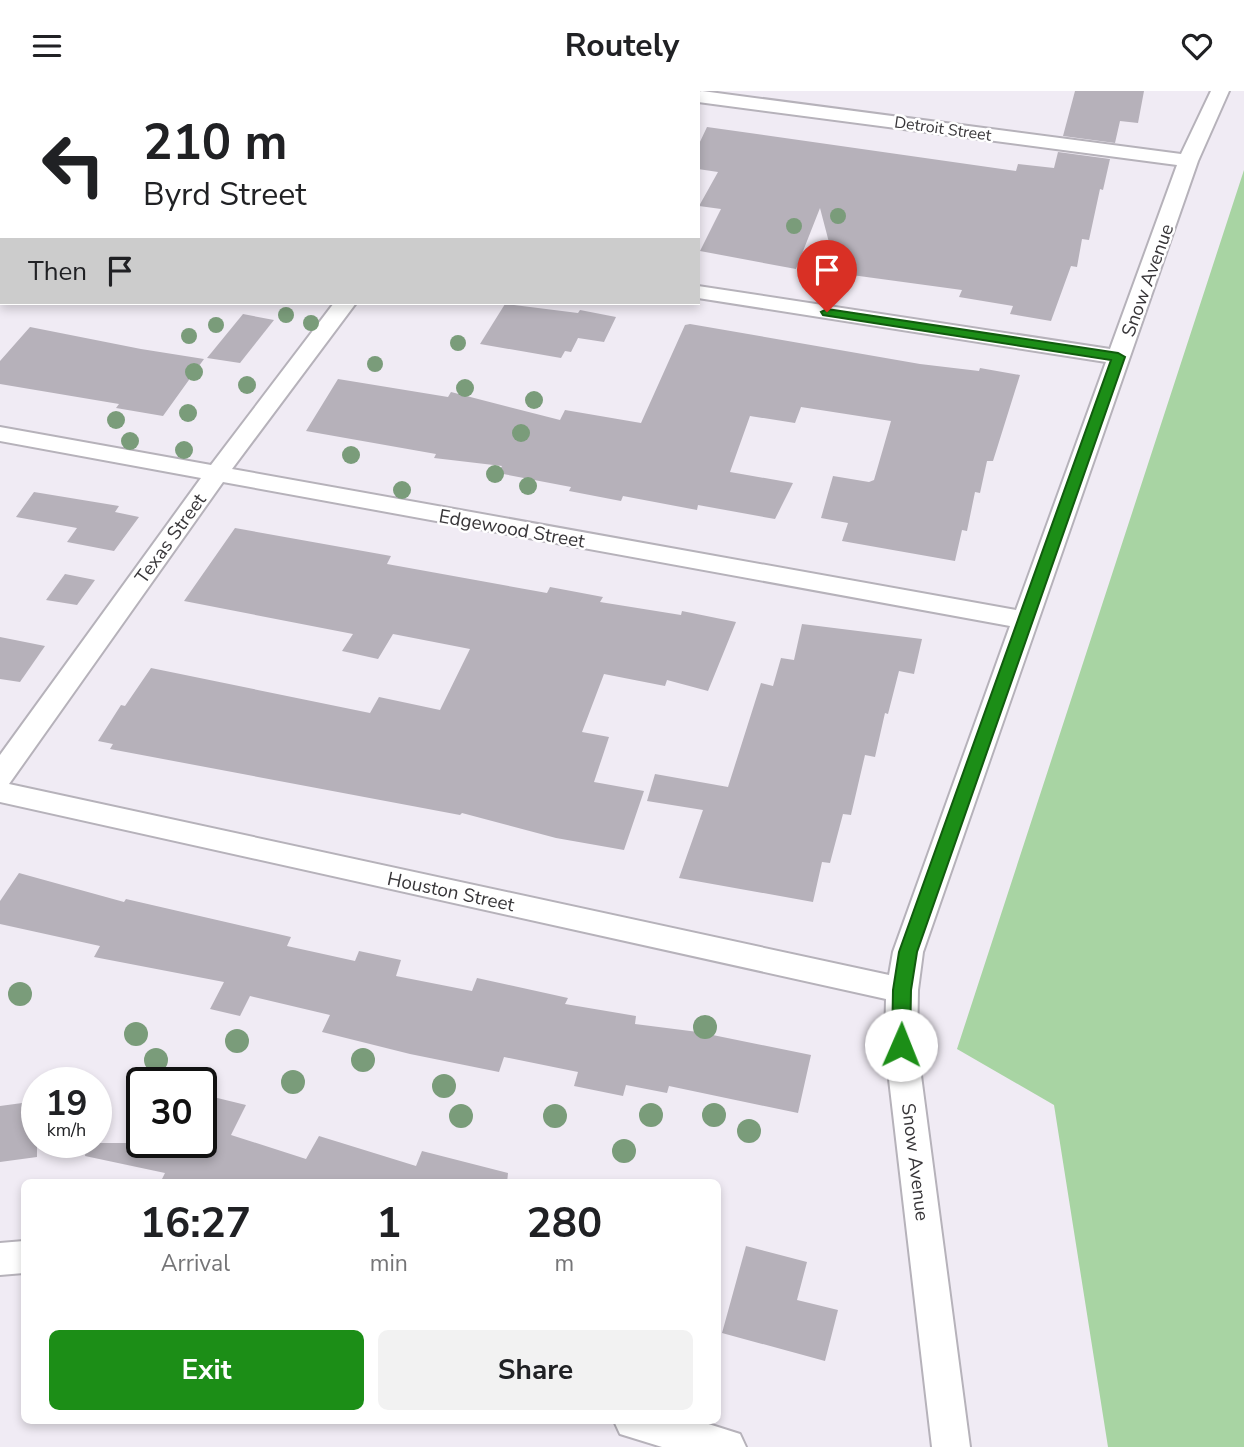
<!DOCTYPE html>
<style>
body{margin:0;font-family:"Nunito Sans",sans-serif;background:#f2f2f2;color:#202124;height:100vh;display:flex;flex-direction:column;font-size:26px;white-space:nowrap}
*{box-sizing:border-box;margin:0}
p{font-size:23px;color:#757577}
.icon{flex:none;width:38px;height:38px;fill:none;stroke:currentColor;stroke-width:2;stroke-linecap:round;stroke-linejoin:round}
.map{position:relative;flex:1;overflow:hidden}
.sheet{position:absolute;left:21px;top:1088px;width:700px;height:245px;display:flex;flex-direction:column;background:#fff;border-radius:10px;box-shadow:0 4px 10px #0003}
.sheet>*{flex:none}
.guide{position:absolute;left:0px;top:0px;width:700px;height:214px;box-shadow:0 4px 10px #0003;background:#fff;color:#202124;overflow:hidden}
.speed{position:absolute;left:21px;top:976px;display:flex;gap:14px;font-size:35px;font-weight:700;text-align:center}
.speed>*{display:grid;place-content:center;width:91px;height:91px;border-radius:50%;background:#fff;box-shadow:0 4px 10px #0003;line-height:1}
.speed small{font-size:18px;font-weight:400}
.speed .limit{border:4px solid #111;border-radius:10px;background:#fff;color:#111}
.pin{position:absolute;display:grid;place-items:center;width:60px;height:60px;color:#fff;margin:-72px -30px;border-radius:50% 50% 50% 0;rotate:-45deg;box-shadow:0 0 7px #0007}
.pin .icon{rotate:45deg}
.me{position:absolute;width:77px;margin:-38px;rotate:1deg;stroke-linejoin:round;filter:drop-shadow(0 0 5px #0008)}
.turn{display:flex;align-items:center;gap:24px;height:147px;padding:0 28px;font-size:32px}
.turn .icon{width:91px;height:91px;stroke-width:2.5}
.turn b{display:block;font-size:49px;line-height:60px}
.then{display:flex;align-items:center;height:66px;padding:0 28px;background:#0003;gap:14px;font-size:26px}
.eta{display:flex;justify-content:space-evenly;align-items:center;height:119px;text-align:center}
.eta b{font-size:42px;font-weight:700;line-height:49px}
.action{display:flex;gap:14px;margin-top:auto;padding:14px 28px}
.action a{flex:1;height:80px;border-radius:10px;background:#1c8e17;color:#fff;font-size:28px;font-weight:700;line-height:80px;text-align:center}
.action a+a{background:#f2f2f2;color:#202124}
header{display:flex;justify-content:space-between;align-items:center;height:91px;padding:0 28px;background:#fff;font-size:32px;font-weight:700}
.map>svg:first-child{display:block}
</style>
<header><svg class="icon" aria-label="menu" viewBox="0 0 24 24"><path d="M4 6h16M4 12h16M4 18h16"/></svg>Routely<svg class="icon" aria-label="heart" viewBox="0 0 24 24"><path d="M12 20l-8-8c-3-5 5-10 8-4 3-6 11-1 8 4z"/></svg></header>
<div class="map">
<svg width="1244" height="1356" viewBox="0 0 1244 1356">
<rect width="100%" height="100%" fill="#f0ebf4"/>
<polygon fill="#a8d4a3" points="1244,79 1244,1356 1108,1356 1054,1014 957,958"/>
<g fill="#b6b1ba">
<polygon points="1075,0 1144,0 1138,32 1120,30 1115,52 1063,45"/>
<polygon points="707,36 1016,80 1018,73 1054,77 1058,61 1110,68 1103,99 1100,98 1089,149 1082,148 1077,176 1071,175 1051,230 1010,223 1013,215 959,206 962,199 837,182 820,117 796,178 700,160 721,118 699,115 718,81 698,78 698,55"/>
<polygon points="505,213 578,222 580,219 616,226 604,251 578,247 571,261 565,260 561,267 480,253"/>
<polygon points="243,223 274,229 240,272 207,267"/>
<polygon points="690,233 920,273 979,280 980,277 1020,284 993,370 987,370 980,402 975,401 967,440 962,439 955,470 842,450 848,432 821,427 833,385 869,391 874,389 891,330 801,316 795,332 750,325 730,381 793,392 775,428 698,414 697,419 623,405 621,410 569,400 571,396 498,382 502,375 434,367 436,363 306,340 338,288 448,306 451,301 560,329 565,319 641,332 685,234"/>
<polygon points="30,236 141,258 204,268 163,325 116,317 119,313 0,293 0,270"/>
<polygon points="34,401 119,415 115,421 139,426 114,460 67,451 77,437 16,426"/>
<polygon points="235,437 391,465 387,473 547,502 550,496 603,506 600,511 681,524 682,520 736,531 708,600 667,589 665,595 604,583 582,641 609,646 594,691 644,700 624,759 556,747 462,722 460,724 110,658 113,653 98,650 121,614 125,615 151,577 370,622 379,606 440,619 470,558 393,543 378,568 342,560 353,543 184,510"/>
<polygon points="65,483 95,489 77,514 46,509"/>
<polygon points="802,533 922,548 914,583 899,580 888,623 885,622 875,666 865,664 851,724 843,723 830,772 822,771 813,811 679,787 703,719 647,710 655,683 728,696 761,592 773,595 781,567 794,569"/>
<polygon points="0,546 45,555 20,591 0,588"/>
<polygon points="19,782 124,811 126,808 291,846 287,855 355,870 359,860 401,869 396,885 472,900 477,887 568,907 565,913 636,925 635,933 698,941 811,964 798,1022 669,995 667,1002 626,994 623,1005 574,995 578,981 504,966 499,981 410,963 322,941 330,924 250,905 240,925 210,918 224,891 94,866 100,855 0,833 0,810"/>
<polygon points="201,1003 246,1014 231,1044 306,1068 319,1045 416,1075 422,1060 508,1082 507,1092 160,1092 165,1082 85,1065 87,1052 201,1052"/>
<polygon points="37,1010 37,1066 0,1071 0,1015"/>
<polygon points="746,1155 807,1171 797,1209 838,1219 825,1270 722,1242"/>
</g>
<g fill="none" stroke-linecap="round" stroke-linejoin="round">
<g stroke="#b6b2ba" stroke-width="4">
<g id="street">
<polygon points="482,0 500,0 481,2"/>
<polygon points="652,0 682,0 683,2 653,2"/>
<path d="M 702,0 L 1181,63 L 1211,0 L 1229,0 L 1198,70 L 923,861 L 918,899 L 917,954 L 970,1356 L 932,1356 L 885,954 L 886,908 L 0,711 L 0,664 L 201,387 L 0,350 L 0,336 L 211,374 L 334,212 L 356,212 L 232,378 L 1016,519 L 1106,271 L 698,207 L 698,195 L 1110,258 L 1177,74 L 698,11 L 698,2 L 691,2 ZM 223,391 L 1010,535 L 893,861 L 889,884 L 9,693 Z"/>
<rect x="0" y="87" width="2" height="12"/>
<polygon points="24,1150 24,1182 0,1184 0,1152"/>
<polygon points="614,1330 699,1330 740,1343 746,1356 662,1356 620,1343"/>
</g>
</g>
<use href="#street" fill="#fff" fill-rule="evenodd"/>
</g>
<g fill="#7a9c7a">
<circle cx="838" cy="125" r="8"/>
<circle cx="794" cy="135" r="8"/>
<circle cx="286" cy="224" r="8"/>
<circle cx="311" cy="232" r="8"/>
<circle cx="216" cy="234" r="8"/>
<circle cx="189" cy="245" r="8"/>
<circle cx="458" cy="252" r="8"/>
<circle cx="375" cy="273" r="8"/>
<circle cx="194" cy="281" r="9"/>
<circle cx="247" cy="294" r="9"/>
<circle cx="465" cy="297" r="9"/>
<circle cx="534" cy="309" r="9"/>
<circle cx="188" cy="322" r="9"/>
<circle cx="116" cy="329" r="9"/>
<circle cx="521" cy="342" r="9"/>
<circle cx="130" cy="350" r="9"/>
<circle cx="184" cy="359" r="9"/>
<circle cx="351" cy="364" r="9"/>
<circle cx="495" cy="383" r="9"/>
<circle cx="528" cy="395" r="9"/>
<circle cx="402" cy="399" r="9"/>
<circle cx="20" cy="903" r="12"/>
<circle cx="705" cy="936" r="12"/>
<circle cx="136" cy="943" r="12"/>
<circle cx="237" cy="950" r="12"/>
<circle cx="156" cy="969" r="12"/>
<circle cx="363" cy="969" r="12"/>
<circle cx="293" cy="991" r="12"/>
<circle cx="444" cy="995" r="12"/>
<circle cx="651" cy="1024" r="12"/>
<circle cx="714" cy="1024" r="12"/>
<circle cx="461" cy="1025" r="12"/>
<circle cx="555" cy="1025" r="12"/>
<circle cx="749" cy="1040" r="12"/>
<circle cx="624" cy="1060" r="12"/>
</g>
<polygon fill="#1c8e17" stroke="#125c0f" stroke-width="2" points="827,218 1118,262 1125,266 917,861 911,899 910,954 901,961 892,954 893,899 899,861 1111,269 823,224 821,221"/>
<g text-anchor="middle" stroke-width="5" stroke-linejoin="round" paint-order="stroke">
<g font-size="16" fill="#383639" stroke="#fff">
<text transform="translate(943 37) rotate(8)" y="6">Detroit Street</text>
</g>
<g font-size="19" fill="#383639" stroke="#fff">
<text transform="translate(1147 189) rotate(-70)" y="7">Snow Avenue</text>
<text transform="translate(512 437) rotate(10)" y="7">Edgewood Street</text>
<text transform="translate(170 447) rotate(-54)" y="7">Texas Street</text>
<text transform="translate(451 800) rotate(12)" y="7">Houston Street</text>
<text transform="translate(916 1071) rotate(83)" y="7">Snow Avenue</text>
</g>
</g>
</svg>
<div class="speed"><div>19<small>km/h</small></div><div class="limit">30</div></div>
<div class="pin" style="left:827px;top:221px;background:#d93025"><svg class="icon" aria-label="arrive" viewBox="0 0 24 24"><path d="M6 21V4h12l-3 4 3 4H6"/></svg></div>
<svg class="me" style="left:901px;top:954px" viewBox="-20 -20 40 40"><circle r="19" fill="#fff"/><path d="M0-13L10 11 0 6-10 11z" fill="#1c8e17"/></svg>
<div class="guide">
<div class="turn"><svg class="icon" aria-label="left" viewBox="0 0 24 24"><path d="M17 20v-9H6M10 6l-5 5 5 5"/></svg><div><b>210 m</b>Byrd Street</div></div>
<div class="then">Then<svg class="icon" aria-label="arrive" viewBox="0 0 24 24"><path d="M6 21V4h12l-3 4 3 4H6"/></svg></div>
</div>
<section class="sheet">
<div class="eta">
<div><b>16:27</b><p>Arrival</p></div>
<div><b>1</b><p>min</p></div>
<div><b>280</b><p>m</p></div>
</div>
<div class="action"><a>Exit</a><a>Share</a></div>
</section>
</div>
